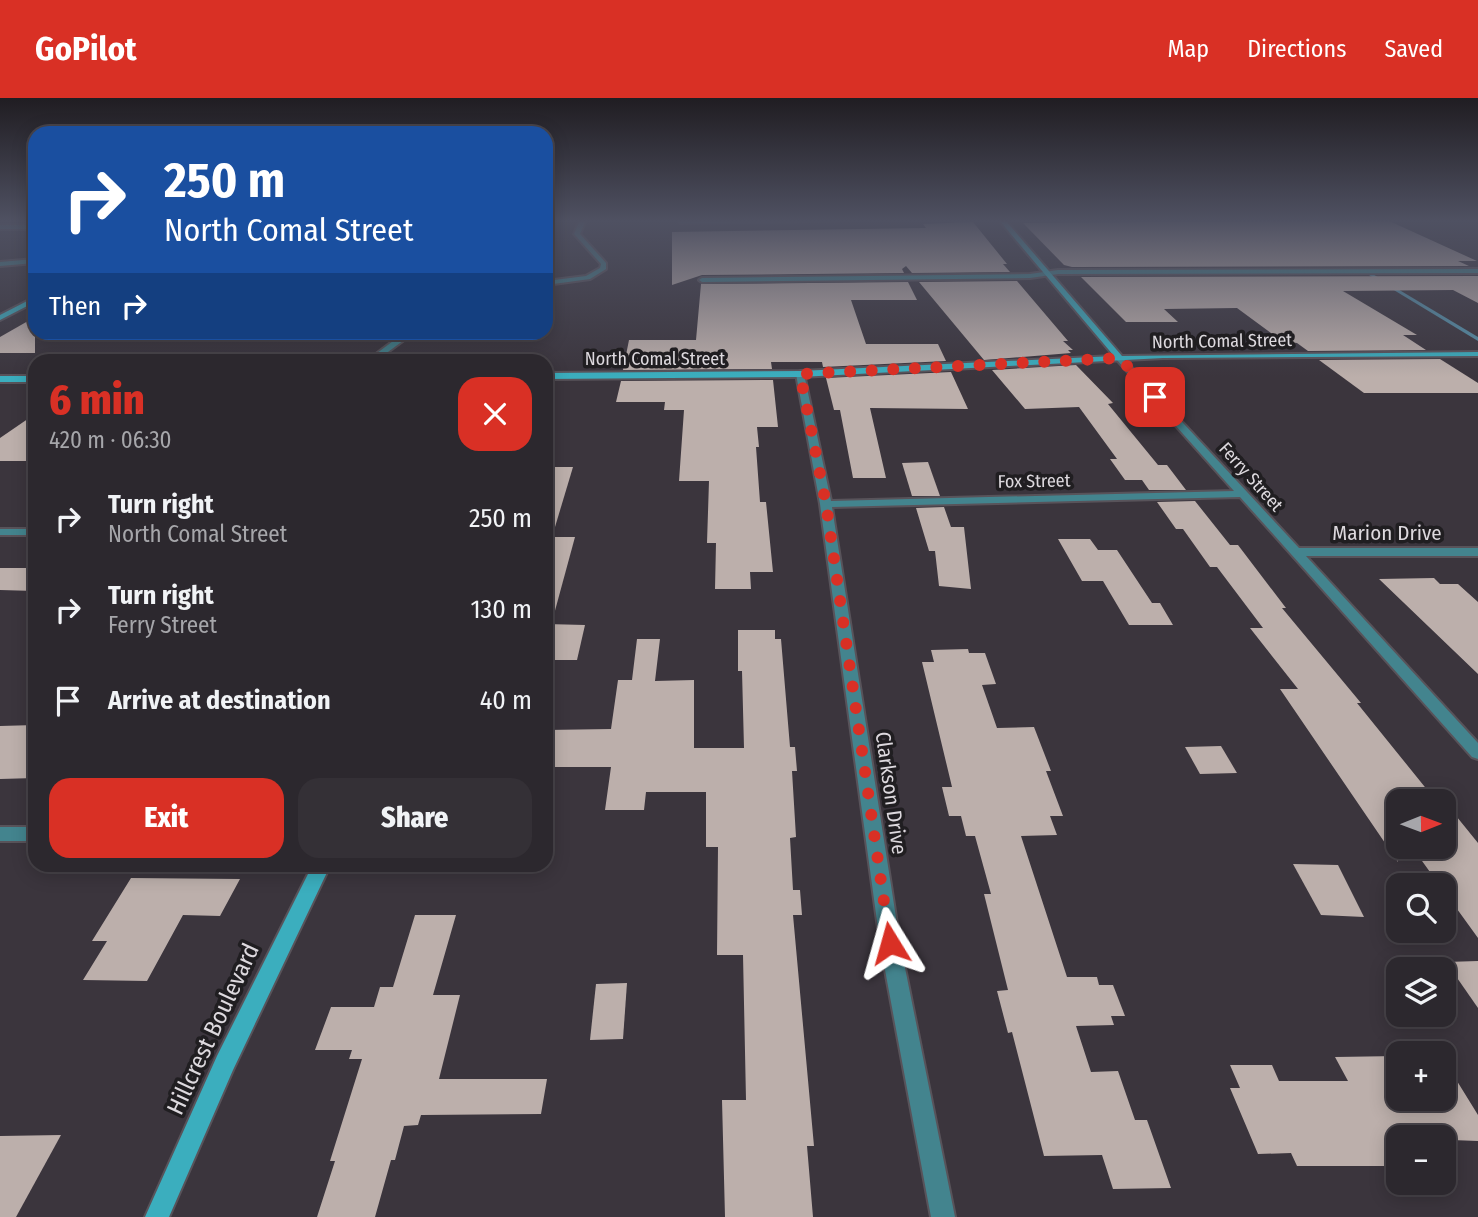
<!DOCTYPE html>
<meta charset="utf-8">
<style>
body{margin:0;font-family:"Fira Sans Condensed",sans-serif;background:#343036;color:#f1f3f6;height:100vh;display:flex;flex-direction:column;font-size:26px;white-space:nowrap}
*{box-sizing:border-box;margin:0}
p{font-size:23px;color:#a6a6aa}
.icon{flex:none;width:38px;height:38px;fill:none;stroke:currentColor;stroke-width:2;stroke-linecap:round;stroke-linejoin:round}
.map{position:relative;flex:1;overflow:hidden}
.sheet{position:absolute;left:28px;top:256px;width:525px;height:518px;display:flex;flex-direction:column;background:#2c282e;border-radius:21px;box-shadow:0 4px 18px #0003,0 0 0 2px #48444a}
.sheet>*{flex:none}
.guide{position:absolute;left:28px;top:28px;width:525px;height:214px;border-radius:21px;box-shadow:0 4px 18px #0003,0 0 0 2px #48444a;background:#1a4fa0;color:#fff;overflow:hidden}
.needle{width:46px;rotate:89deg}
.controls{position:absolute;left:1386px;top:691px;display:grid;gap:14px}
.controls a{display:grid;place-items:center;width:70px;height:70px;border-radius:14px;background:#2c282e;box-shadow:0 4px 18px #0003,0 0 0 2px #48444a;font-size:35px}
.pin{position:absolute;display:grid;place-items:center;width:60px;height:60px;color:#fff;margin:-30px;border-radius:14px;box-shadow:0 4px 10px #0006}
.me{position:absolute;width:77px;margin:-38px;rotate:352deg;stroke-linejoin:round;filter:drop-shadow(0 0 5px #0008)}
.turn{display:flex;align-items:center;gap:24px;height:147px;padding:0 21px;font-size:32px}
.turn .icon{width:91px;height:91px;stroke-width:2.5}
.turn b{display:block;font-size:49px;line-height:60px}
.then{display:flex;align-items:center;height:66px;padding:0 21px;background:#0003;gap:14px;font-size:26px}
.round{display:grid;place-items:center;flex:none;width:74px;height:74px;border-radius:21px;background:#343036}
.head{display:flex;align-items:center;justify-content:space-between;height:119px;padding:0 21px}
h1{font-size:42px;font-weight:800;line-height:52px;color:#d93025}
.action{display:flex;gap:14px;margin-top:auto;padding:14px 21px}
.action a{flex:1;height:80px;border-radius:21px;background:#d93025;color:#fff;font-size:28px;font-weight:800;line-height:80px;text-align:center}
.action a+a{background:#343036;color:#f1f3f6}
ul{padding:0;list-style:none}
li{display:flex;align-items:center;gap:21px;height:91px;padding:0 21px}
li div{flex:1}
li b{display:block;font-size:26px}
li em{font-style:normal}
header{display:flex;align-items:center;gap:42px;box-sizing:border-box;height:98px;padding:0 35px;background:#d93025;color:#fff}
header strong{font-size:33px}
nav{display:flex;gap:38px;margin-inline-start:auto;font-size:24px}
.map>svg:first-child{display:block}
</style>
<header>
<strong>GoPilot</strong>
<nav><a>Map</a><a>Directions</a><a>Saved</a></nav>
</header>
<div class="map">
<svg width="1478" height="1119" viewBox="0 0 1478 1119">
<rect width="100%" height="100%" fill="#3b353d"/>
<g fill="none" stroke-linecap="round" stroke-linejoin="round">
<polygon fill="#5690a8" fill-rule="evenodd" points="1369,175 1371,175 1478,239 1478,243 1369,177"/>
</g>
<g fill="#bcafab">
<polygon points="1387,122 1477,163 1458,163 1469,168 1072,169 1064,167 1023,125"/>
<polygon points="973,124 1007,166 1003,166 1010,174 912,175 906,168 902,171 904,175 702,177 672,187 672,134 926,130 923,126"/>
<polygon points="1478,178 1478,205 1453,192 1343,193 1417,237 1403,237 1426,252 1308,253 1297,245 1282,243 1237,210 1164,211 1178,224 1126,224 1081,179"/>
<polygon points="1017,183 1068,243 1063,243 1073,252 1068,252 1071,255 984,262 919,184"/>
<polygon points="908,184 917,202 851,202 866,246 938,246 946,263 823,269 822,264 771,264 772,271 623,272 629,242 696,242 701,186"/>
<polygon points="35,219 35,255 0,255 0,239"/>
<polygon points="1440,261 1478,285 1478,295 1364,295 1319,262"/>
<polygon points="1076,267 1113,305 1108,306 1158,367 1167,367 1186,392 1149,392 1142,382 1125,382 1110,361 1117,361 1079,309 1025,311 992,272"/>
<polygon points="951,274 968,311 870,310 886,380 853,380 840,312 834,312 826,280"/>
<polygon points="773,282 778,329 757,329 759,349 756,349 760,404 766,404 773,474 750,474 751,491 715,491 716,445 707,445 709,383 679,383 684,312 664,312 665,304 616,304 621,283"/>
<polygon points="35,316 35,363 0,363 0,340"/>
<polygon points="928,364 940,398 912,398 902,365"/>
<polygon points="546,369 573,369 552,439 546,438"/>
<polygon points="1195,403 1230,447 1238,447 1286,510 1282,510 1361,605 1357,605 1437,704 1398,704 1398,764 1280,591 1298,591 1250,530 1263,530 1217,469 1210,469 1183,431 1176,431 1157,404"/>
<polygon points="944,409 951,429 964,429 971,491 939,488 935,453 929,453 916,410"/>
<polygon points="546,439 575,439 553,520 546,519"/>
<polygon points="1058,441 1090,441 1098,452 1117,452 1152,505 1160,505 1173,527 1129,527 1103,483 1082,483"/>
<polygon points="0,470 35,470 35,493 0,492"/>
<polygon points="1434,480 1440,486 1458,486 1478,504 1478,576 1379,481"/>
<polygon points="546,526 585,527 577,562 546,562"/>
<polygon points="738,532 775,532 775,541 781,541 790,649 795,649 797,673 792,673 796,739 790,740 793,792 800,792 802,817 793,817 814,1048 807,1048 813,1119 725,1119 722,1002 746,1002 743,857 717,857 718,749 706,749 706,694 646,694 644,712 605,712 611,669 546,669 546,632 611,631 618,582 632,582 637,541 660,541 655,583 694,582 694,650 744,650 742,573 738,573"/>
<polygon points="968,551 969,555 985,555 996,586 982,587 997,630 1034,629 1051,673 1046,673 1063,718 1050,718 1057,737 1021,738 1067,879 1097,879 1099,887 1113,887 1125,918 1111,918 1114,927 1076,928 1091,974 1118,973 1135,1022 1147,1022 1171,1090 1113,1091 1102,1057 1044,1058 1012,934 1008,935 997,893 1008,892 984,796 991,796 975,738 966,738 961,718 949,718 942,689 952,689 922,564 934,564 931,552"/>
<polygon points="35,627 35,680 0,681 0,628"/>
<polygon points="1221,648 1237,675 1200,676 1185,649"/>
<polygon points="1444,703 1478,745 1478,840 1444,793 1444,788 1440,788 1412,749 1444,749"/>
<polygon points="1293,766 1338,767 1364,819 1321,817"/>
<polygon points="131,780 240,781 220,818 183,817 147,883 83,882 107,843 92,843"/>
<polygon points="415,817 456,817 433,897 460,897 439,981 547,981 541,1016 421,1017 418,1027 404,1028 395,1062 391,1062 375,1119 317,1119 335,1063 330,1063 362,961 349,961 352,952 315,952 331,909 374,909 380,889 393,889"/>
<polygon points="1478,863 1478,910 1446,864"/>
<polygon points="627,885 623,941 590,942 596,886"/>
<polygon points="1398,958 1398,1001 1444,1001 1444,962 1478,1017 1478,1043 1398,1040 1398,1068 1297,1068 1291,1055 1258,1056 1230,990 1240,990 1230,967 1272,967 1279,983 1348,983 1335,959"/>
<polygon points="61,1037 16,1119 0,1119 0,1038"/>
</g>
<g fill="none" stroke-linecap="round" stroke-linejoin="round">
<g stroke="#58535a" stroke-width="4">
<g id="street">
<polygon points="580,122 586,122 580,136 606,165 606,171 590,181 546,187 546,183 586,178 600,170 601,166 574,136"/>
<polygon points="678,122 867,122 680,125"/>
<rect x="0" y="127" width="35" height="4"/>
<polygon points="35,161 35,165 0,168 0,164"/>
<polygon points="1478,171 1478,175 1058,176 1030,180 702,184 699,182 702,180 1030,176 1058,172"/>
<polygon points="405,234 415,234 377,262 368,262"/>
<polygon points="1120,257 1299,450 1478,450 1478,458 1306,458 1478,645 1478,661 1472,659 1240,399 832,409 900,845 955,1119 931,1119 880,845 820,406 796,276 800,273 804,276 831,403 1234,393 1117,262 1117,258"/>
<rect x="0" y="431" width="35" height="6"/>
<rect x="0" y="729" width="35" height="14"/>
</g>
</g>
<g stroke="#58535a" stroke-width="4">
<g id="secondary">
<polygon points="999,122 1005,122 1122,258 1478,254 1478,258 1163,260 800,279 546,281 546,275 800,273 1114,258"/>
<polygon points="35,199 35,204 0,222 0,217"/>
<rect x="0" y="278" width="35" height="6"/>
<polygon points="313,766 331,766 233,972 169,1119 145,1119 217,958"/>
</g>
</g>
<use href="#street" fill="#43848e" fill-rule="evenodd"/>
<use href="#secondary" fill="#3baebe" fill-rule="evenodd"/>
</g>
<linearGradient id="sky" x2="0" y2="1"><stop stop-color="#201d22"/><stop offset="0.44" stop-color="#4f5162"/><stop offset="1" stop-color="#4f5162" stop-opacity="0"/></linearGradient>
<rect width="1478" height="279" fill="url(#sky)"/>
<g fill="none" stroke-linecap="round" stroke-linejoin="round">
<polyline stroke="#d93025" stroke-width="12" stroke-dasharray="0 21.6" points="890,845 826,406 800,276 1120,260 1155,299"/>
</g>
<g text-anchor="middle" stroke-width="7" stroke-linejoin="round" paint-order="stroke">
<g font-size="18" fill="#ddd9de" stroke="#201e21">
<text transform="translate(1222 243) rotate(-1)" y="6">North Comal Street</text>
<text x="655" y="267">North Comal Street</text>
<text transform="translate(1251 379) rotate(48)" y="6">Ferry Street</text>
<text transform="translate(1034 383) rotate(-1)" y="6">Fox Street</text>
</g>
<g font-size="21" fill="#ddd9de" stroke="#201e21">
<text x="1387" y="442">Marion Drive</text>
<text transform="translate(891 695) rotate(82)" y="7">Clarkson Drive</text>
</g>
<g font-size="24" fill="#ddd9de" stroke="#201e21">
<text transform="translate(213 931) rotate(-65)" y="8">Hillcrest Boulevard</text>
</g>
</g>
</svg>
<div class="controls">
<a><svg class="needle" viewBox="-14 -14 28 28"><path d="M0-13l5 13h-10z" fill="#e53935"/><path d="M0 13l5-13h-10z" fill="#a6a6aa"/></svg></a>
<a><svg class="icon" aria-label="search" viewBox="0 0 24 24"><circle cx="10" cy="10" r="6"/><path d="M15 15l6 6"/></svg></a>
<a><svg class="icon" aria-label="layers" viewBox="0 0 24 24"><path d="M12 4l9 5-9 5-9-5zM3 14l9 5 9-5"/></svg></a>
<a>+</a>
<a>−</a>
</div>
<div class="pin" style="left:1155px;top:299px;background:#d93025"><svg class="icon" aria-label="arrive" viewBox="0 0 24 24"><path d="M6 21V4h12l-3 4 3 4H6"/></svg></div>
<svg class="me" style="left:890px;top:845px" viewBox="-20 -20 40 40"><path d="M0-17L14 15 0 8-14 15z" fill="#d93025" stroke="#fff" stroke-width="4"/></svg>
<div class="guide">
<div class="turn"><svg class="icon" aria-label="right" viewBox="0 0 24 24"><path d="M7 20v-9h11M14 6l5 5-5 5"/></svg><div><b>250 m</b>North Comal Street</div></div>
<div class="then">Then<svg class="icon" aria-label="right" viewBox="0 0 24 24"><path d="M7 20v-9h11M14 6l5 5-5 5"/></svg></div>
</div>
<section class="sheet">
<div class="head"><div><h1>6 min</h1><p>420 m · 06:30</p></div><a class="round" style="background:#d93025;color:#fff"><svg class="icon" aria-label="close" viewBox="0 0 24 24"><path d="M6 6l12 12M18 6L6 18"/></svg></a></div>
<ul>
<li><svg class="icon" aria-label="right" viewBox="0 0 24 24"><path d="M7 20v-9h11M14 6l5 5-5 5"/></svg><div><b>Turn right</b><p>North Comal Street</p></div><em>250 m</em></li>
<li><svg class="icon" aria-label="right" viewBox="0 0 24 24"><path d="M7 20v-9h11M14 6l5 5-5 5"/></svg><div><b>Turn right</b><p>Ferry Street</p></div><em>130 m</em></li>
<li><svg class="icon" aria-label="arrive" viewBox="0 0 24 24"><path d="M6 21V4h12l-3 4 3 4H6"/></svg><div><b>Arrive at destination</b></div><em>40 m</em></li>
</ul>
<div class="action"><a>Exit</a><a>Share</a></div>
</section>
</div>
